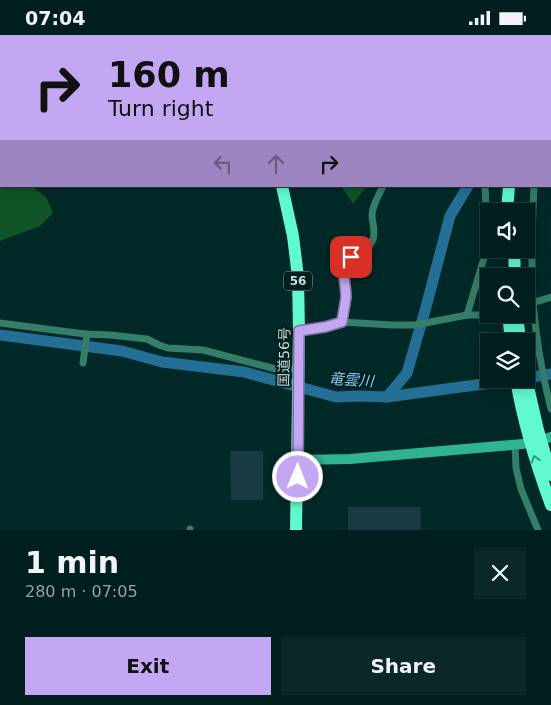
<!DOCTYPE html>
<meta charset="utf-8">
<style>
body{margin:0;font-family:"DejaVu Sans","Noto Sans JP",sans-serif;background:#0b2727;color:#f1f3f6;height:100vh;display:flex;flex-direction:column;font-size:19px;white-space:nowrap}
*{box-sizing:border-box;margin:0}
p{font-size:16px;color:#96a2a4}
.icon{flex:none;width:28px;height:28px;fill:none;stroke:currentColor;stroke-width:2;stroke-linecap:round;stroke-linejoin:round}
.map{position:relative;height:495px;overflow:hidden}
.details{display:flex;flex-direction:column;background:#011f1e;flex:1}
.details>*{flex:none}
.top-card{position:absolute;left:0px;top:0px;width:551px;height:152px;box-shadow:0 2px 12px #0003,0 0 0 1px #233d3c;background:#c3a7f2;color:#111;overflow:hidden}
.buttons{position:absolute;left:480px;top:168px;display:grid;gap:10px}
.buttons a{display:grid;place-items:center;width:55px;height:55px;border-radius:0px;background:#011f1e;box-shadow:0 2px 12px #0003,0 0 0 1px #233d3c;font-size:25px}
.pin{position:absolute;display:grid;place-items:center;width:42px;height:42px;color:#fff;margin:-21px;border-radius:10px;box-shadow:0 2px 8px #0006}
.me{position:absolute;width:55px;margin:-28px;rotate:1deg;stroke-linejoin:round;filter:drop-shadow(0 0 4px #0008)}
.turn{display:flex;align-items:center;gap:18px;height:105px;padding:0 25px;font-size:22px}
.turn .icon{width:65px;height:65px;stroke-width:2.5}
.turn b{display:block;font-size:35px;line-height:42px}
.lanes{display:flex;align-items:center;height:48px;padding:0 25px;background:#0003;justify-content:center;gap:25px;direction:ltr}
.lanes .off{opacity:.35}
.round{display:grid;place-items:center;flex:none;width:52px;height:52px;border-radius:0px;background:#0b2727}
.summary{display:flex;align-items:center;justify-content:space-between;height:85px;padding:0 25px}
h1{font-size:30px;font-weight:800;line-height:38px}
.primary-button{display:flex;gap:10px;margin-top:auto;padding:10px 25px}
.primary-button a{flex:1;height:58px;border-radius:0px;background:#c3a7f2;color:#111;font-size:20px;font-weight:800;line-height:58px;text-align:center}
.primary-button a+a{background:#0b2727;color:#f1f3f6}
.status{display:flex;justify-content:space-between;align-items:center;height:35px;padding:0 25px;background:#011f1e;direction:ltr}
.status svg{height:14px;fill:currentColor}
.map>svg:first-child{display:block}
</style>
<div class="status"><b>07:04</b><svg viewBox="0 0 49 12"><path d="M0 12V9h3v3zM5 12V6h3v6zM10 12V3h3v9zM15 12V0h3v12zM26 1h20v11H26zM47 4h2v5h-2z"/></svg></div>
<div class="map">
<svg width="551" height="495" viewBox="0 0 551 495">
<rect width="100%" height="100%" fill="#012928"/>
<g fill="#105427">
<polygon points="343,0 505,0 506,1 341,1"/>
<polygon points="0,134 1,134 1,151 31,151 46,162 53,178 40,191 0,206"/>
<polygon points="341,151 367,151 353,169"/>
</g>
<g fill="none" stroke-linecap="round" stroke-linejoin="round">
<g stroke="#236f96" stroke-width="11">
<polyline points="547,1 547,0"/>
<polyline points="0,300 122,316 162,327 244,337 336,362 359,361 387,362 520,344"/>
<polyline points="526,343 551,339"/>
<polyline points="387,362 407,338 426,272 450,181 468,151"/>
</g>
</g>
<g fill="#183b43">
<polygon points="230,416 263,416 263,465 231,465"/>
<rect x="348" y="472" width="73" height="23"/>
</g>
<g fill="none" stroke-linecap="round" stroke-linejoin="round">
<g stroke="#357e69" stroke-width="7">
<polyline points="122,0 124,1"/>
<polyline points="303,0 304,1"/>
<polyline points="109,1 110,0"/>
<polyline points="169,1 170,0"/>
<polyline points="505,1 505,0"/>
<polyline points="0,36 1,36"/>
<polyline points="550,62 551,60"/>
<path d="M 534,151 C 532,190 531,229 533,267 C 536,303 542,339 551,374"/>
<polyline points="526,270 551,262"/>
<polyline points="467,280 484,223 487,196 485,151"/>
<path d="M 342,287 C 343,279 345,271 346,264 C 346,253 340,239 345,229 C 351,217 369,218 373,204 C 376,196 372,188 372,180 C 372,171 379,160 383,151"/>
<polyline points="0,288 85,299 110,300 147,304 159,310 168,313 203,315 276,334 299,334"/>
<polyline points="299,296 325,292 342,287 392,290 415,290 467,280 491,280 498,279"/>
<polyline points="83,328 87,299"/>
<polyline points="515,410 516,433 521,454 538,495"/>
<polyline points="190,495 190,494"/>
</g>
<g stroke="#2fb391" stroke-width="10">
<polyline points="548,403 551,402"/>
<polyline points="298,425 350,424 523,409"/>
</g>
<g stroke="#61fad0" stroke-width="12">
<polyline points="248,0 248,1"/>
<polyline points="528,1 528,0"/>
<polyline points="282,151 293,201 298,242 299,296 296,495"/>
<polyline points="507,176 509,151"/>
<polyline points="514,214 515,241"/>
<polyline points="508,279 511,306"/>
<polyline points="517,279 520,306"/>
<polyline points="526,343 538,395 551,440"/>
<path d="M 516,344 C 523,387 536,429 551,470"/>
</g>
</g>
<defs><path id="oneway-chevron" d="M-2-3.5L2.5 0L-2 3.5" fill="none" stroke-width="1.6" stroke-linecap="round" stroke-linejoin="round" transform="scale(1.25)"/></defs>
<use stroke="#36977f" href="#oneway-chevron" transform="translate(535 424) rotate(-107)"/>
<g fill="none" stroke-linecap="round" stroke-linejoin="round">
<g stroke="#7f6d9d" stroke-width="12">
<path id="route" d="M 298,442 L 299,296 L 325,292 L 342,287 C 343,279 345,270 346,262 C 346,246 339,235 351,222"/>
</g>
<use href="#route" stroke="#c3a7f2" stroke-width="9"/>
</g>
<g text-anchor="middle" stroke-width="4" stroke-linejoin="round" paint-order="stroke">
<rect fill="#021e1d" stroke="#8ba2a1" stroke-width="1" x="284" y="236.5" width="28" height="19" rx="4"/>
<g font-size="12" font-weight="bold" fill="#c6dad9">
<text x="298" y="250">56</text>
</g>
<g font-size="14" fill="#c6dad9" stroke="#021e1d">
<text transform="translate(284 322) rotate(-89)" y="5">国道56号</text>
</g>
<g font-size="15" font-style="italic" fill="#8ccff8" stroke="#021e1d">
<text transform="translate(351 345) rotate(4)" y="5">竜雲川</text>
</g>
</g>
</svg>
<div class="buttons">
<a><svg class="icon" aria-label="sound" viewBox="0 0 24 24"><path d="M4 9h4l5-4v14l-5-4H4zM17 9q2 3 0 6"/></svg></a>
<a><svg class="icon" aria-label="search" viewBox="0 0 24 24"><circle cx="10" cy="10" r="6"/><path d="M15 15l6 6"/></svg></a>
<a><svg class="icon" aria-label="layers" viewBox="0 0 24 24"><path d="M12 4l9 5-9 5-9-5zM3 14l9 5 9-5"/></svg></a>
</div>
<div class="pin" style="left:351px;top:222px;background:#d93025"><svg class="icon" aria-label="arrive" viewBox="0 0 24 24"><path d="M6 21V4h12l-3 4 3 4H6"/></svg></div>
<svg class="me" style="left:298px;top:442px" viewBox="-20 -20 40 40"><circle r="17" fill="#c3a7f2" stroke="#fff" stroke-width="3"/><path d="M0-11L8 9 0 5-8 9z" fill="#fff"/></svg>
<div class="top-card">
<div class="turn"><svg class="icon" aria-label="right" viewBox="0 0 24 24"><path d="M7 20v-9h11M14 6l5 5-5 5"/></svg><div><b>160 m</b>Turn right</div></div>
<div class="lanes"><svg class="icon off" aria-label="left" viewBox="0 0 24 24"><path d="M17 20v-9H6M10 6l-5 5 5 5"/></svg><svg class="icon off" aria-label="ahead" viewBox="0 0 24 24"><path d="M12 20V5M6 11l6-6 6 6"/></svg><svg class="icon" aria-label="right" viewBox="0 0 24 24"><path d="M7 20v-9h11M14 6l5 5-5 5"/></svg></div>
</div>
</div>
<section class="details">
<div class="summary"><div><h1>1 min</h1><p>280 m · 07:05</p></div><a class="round"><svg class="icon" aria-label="close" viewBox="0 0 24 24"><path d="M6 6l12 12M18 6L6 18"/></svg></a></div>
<div class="primary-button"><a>Exit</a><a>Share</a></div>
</section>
